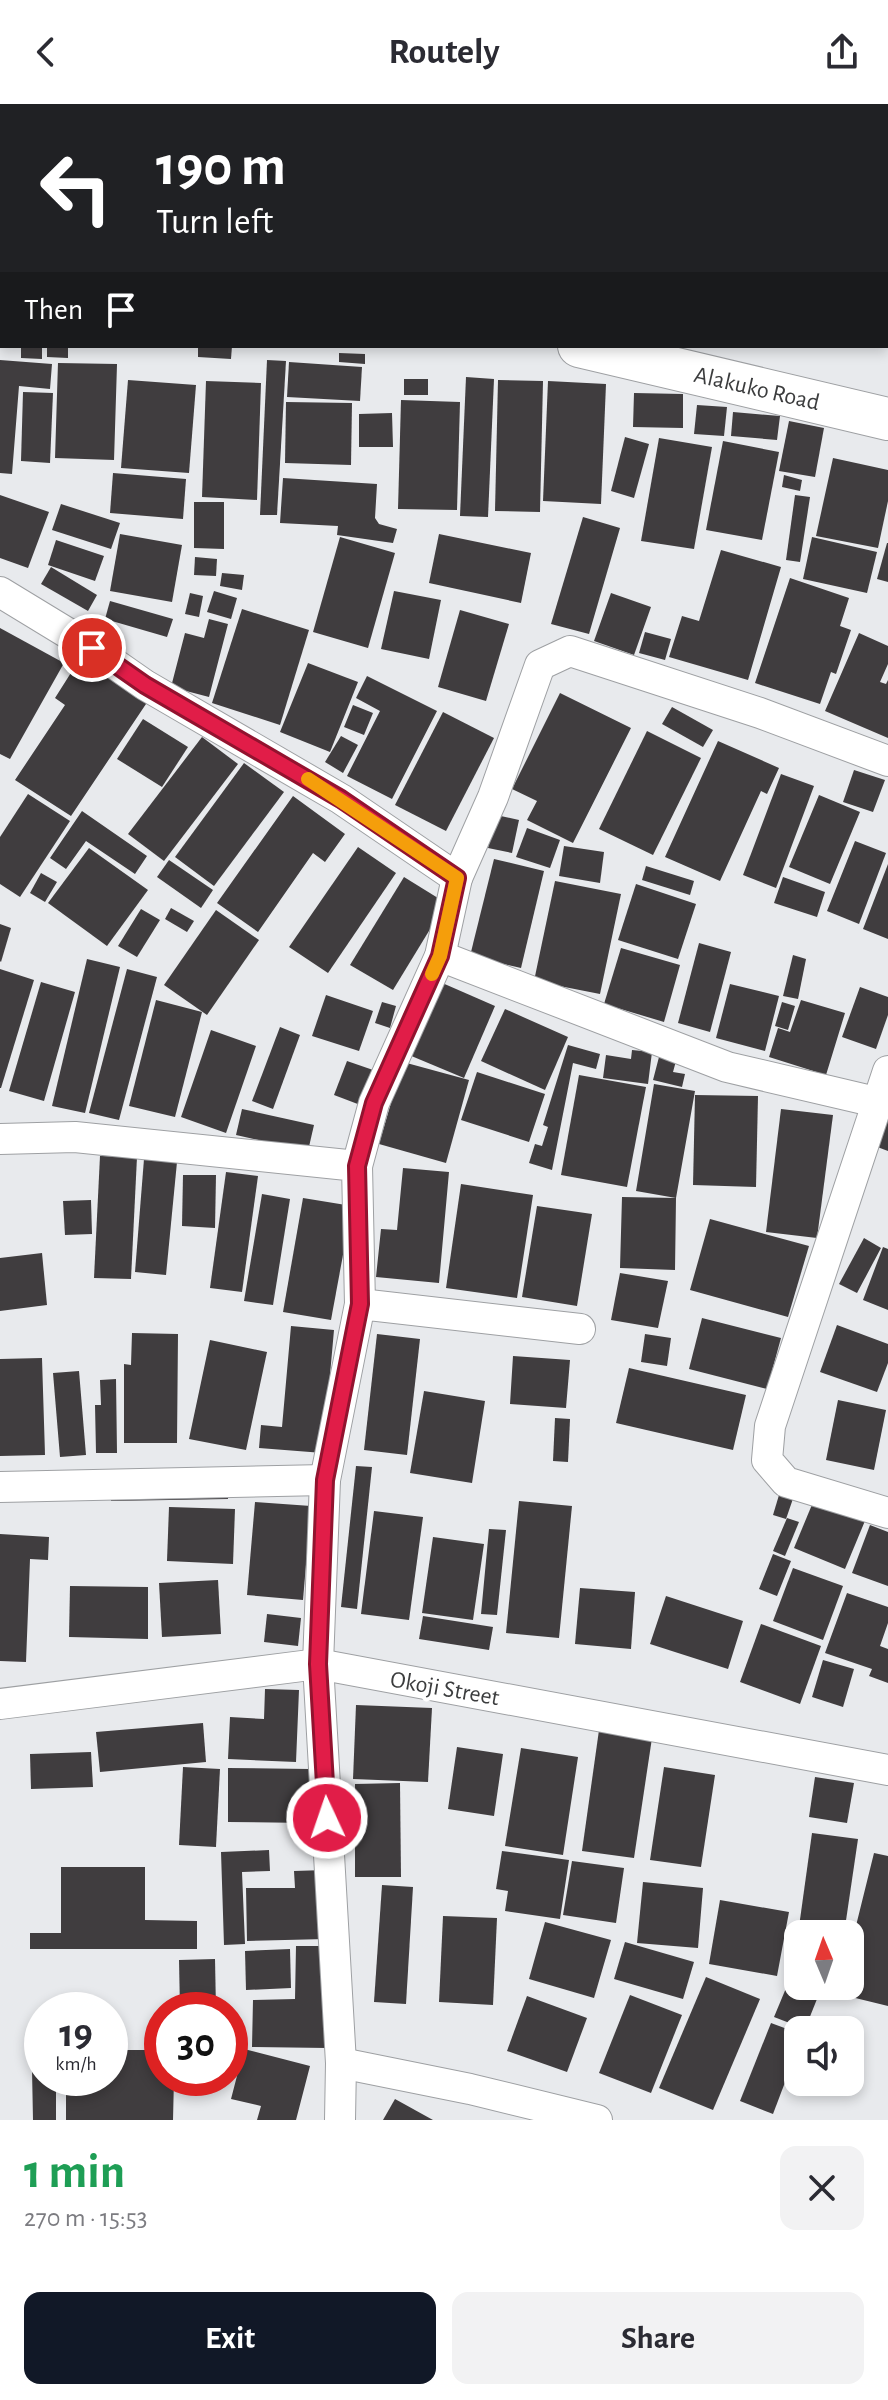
<!DOCTYPE html>
<meta charset="utf-8">
<style>
body{margin:0;font-family:"Alegreya Sans",sans-serif;background:#f2f2f3;color:#2b2b33;height:100vh;display:flex;flex-direction:column;font-size:30px;white-space:nowrap}
*{box-sizing:border-box;margin:0}
p{font-size:26px;color:#7c7c81}
.icon{flex:none;width:44px;height:44px;fill:none;stroke:currentColor;stroke-width:2;stroke-linecap:round;stroke-linejoin:round}
.map{position:relative;height:2016px;overflow:hidden}
.side{display:flex;flex-direction:column;background:#fff;flex:1}
.side>*{flex:none}
.banner{position:absolute;left:0px;top:0px;width:888px;height:244px;box-shadow:0 4px 12px #0003;background:#202124;color:#fff;overflow:hidden}
.needle{width:52px;rotate:358deg}
.controls{position:absolute;left:784px;top:1816px;display:grid;gap:16px}
.controls a{display:grid;place-items:center;width:80px;height:80px;border-radius:16px;background:#fff;box-shadow:0 4px 12px #0003;font-size:40px}
.speed{position:absolute;left:24px;top:1888px;display:flex;gap:16px;font-size:40px;font-weight:700;text-align:center}
.speed>*{display:grid;place-content:center;width:104px;height:104px;border-radius:50%;background:#fff;box-shadow:0 4px 12px #0003;line-height:1}
.speed small{font-size:20px;font-weight:400}
.speed .limit{border:12px solid #d22;background:#fff;color:#111}
.pin{position:absolute;display:grid;place-items:center;width:68px;height:68px;color:#fff;margin:-34px;border:4px solid #fff;border-radius:50%;box-shadow:0 2px 8px #0007}
.me{position:absolute;width:88px;margin:-44px;rotate:357deg;stroke-linejoin:round;filter:drop-shadow(0 0 6px #0008)}
.turn{display:flex;align-items:center;gap:28px;height:168px;padding:0 24px;font-size:36px}
.turn .icon{width:104px;height:104px;stroke-width:2.5}
.turn b{display:block;font-size:56px;line-height:68px}
.then{display:flex;align-items:center;height:76px;padding:0 24px;background:#0003;gap:16px;font-size:30px}
.round{display:grid;place-items:center;flex:none;width:84px;height:84px;border-radius:16px;background:#f2f2f3}
.summary{display:flex;align-items:center;justify-content:space-between;height:136px;padding:0 24px}
h1{font-size:48px;font-weight:700;line-height:60px;color:#1e9e55}
.primary-button{display:flex;gap:16px;margin-top:auto;padding:16px 24px}
.primary-button a{flex:1;height:92px;border-radius:16px;background:#111827;color:#fff;font-size:32px;font-weight:700;line-height:92px;text-align:center}
.primary-button a+a{background:#f2f2f3;color:#2b2b33}
header{display:flex;justify-content:space-between;align-items:center;height:104px;padding:0 24px;background:#fff;font-size:36px;font-weight:700}
.map>svg:first-child{display:block}
</style>
<header><svg class="icon" aria-label="back" viewBox="0 0 24 24"><path d="M15 5l-7 7 7 7"/></svg>Routely<svg class="icon" aria-label="share" viewBox="0 0 24 24"><path d="M12 15V3M7 8l5-5 5 5M5 13v7h14v-7"/></svg></header>
<div class="map">
<svg width="888" height="2016" viewBox="0 0 888 2016">
<rect width="100%" height="100%" fill="#e8eaed"/>
<g fill="#403d3f">
<polygon points="21,242 42,242 42,255 21,254"/>
<polygon points="47,242 68,242 68,254 47,253"/>
<polygon points="198,242 232,242 231,255 198,253"/>
<polygon points="339,249 365,250 365,260 339,258"/>
<polygon points="0,256 52,260 50,285 19,282 12,370 0,369"/>
<polygon points="267,256 286,257 277,411 260,411"/>
<polygon points="289,258 362,263 360,297 287,293"/>
<polygon points="58,259 117,260 114,356 55,354"/>
<polygon points="466,273 494,275 488,413 460,412"/>
<rect x="404" y="275" width="24" height="16"/>
<polygon points="128,276 196,281 189,369 121,364"/>
<polygon points="498,276 543,277 540,408 495,407"/>
<polygon points="206,277 261,279 257,396 202,393"/>
<polygon points="548,277 606,280 601,400 543,397"/>
<polygon points="23,288 53,289 50,359 21,357"/>
<polygon points="634,289 683,290 683,324 633,323"/>
<polygon points="401,296 460,298 457,406 398,405"/>
<polygon points="286,298 352,299 351,361 285,359"/>
<polygon points="697,301 727,303 724,332 694,330"/>
<polygon points="733,308 780,312 777,336 731,332"/>
<polygon points="392,309 393,343 359,343 359,310"/>
<polygon points="789,317 824,324 815,373 779,367"/>
<polygon points="625,333 649,340 634,394 611,387"/>
<polygon points="659,334 712,343 694,445 641,437"/>
<polygon points="723,337 779,348 762,436 706,426"/>
<polygon points="833,354 888,366 888,397 878,444 816,432"/>
<polygon points="113,369 186,375 183,415 110,409"/>
<polygon points="784,371 802,376 800,387 782,383"/>
<polygon points="283,374 377,380 375,414 379,420 397,425 393,439 337,431 338,422 280,419"/>
<polygon points="0,391 49,408 28,464 0,454"/>
<polygon points="795,391 810,393 800,458 786,456"/>
<polygon points="194,398 224,398 224,445 194,444"/>
<polygon points="61,400 120,419 111,445 52,426"/>
<polygon points="583,413 620,424 589,530 551,520"/>
<polygon points="120,430 182,441 172,498 110,487"/>
<polygon points="439,430 531,449 521,499 429,479"/>
<polygon points="340,433 395,449 368,544 313,528"/>
<polygon points="812,433 877,448 867,489 803,475"/>
<polygon points="56,436 104,452 95,477 48,461"/>
<polygon points="887,439 888,439 888,478 877,475"/>
<polygon points="721,446 781,463 748,576 669,553 682,512 699,517"/>
<polygon points="195,453 217,455 216,472 194,471"/>
<polygon points="51,463 97,491 88,507 41,480"/>
<polygon points="222,469 244,471 242,486 220,482"/>
<polygon points="790,474 849,494 840,522 851,526 836,570 831,568 820,600 755,579"/>
<polygon points="214,487 237,494 231,515 207,508"/>
<polygon points="394,487 441,496 429,555 381,545"/>
<polygon points="190,489 203,492 199,513 185,510"/>
<polygon points="611,489 651,503 634,551 594,537"/>
<polygon points="110,497 173,515 167,533 105,515"/>
<polygon points="242,505 309,526 280,621 212,599"/>
<polygon points="460,506 509,520 486,597 438,583"/>
<polygon points="209,515 228,520 209,593 171,583 185,529 204,534"/>
<polygon points="0,524 64,559 10,655 0,650"/>
<polygon points="645,528 671,535 665,556 639,549"/>
<polygon points="859,529 888,542 888,560 880,578 886,580 888,576 888,634 825,607"/>
<polygon points="308,559 358,578 330,648 280,628"/>
<polygon points="92,560 148,597 71,712 15,676 65,601 55,594 74,564 85,571"/>
<polygon points="367,572 437,607 392,695 347,672 380,607 356,594"/>
<polygon points="560,589 631,624 573,739 527,716 537,697 512,685"/>
<polygon points="353,601 373,609 364,631 344,623"/>
<polygon points="672,603 713,626 703,643 662,620"/>
<polygon points="443,608 494,634 446,727 395,701"/>
<polygon points="143,615 188,643 162,683 117,655"/>
<polygon points="647,627 701,654 653,751 599,725"/>
<polygon points="341,632 358,641 343,669 325,658"/>
<polygon points="202,633 238,660 164,757 128,730"/>
<polygon points="718,637 779,664 767,690 761,687 720,777 665,753"/>
<polygon points="244,659 284,688 214,782 175,753"/>
<polygon points="854,666 885,676 873,708 843,698"/>
<polygon points="781,670 814,682 776,784 743,771"/>
<polygon points="28,690 70,717 20,793 0,780 0,733"/>
<polygon points="819,691 860,708 830,780 789,763"/>
<polygon points="293,692 345,730 325,758 313,749 258,828 217,799"/>
<polygon points="82,707 147,752 135,770 86,737 66,765 50,754"/>
<polygon points="496,711 519,716 512,749 488,744"/>
<polygon points="527,724 560,736 550,764 516,753"/>
<polygon points="855,737 886,749 859,820 827,807"/>
<polygon points="564,742 604,748 600,779 559,772"/>
<polygon points="358,743 396,769 328,869 289,843"/>
<polygon points="89,744 148,786 107,842 48,799"/>
<polygon points="494,755 544,767 521,864 470,852"/>
<polygon points="169,756 213,786 201,804 157,773"/>
<polygon points="888,760 888,835 863,825"/>
<polygon points="646,762 694,777 690,791 642,776"/>
<polygon points="41,769 57,778 45,798 30,789"/>
<polygon points="404,773 446,799 393,886 350,861"/>
<polygon points="783,773 825,788 817,813 774,799"/>
<polygon points="555,777 621,790 600,890 534,877"/>
<polygon points="636,780 696,800 678,855 618,836"/>
<polygon points="171,804 194,817 187,828 165,815"/>
<polygon points="141,805 160,816 137,853 118,842"/>
<polygon points="216,806 259,836 207,911 164,881"/>
<polygon points="0,820 11,824 1,858 0,857"/>
<polygon points="699,839 731,848 710,928 678,919"/>
<polygon points="621,844 680,861 664,918 604,900"/>
<polygon points="793,851 806,855 798,895 783,892"/>
<polygon points="87,855 120,863 85,1009 52,1002"/>
<polygon points="0,865 34,876 1,984 0,984"/>
<polygon points="127,865 157,873 119,1016 89,1009"/>
<polygon points="41,878 75,888 44,997 9,987"/>
<polygon points="440,878 495,902 464,974 409,951"/>
<polygon points="730,880 779,892 765,947 716,934"/>
<polygon points="860,883 888,893 888,911 876,945 842,933"/>
<polygon points="326,891 373,907 359,947 312,932"/>
<polygon points="156,896 202,908 175,1013 129,1002"/>
<polygon points="801,896 845,909 826,971 769,953 778,924 790,928"/>
<polygon points="382,898 396,902 390,924 375,919"/>
<polygon points="782,898 795,902 788,926 775,922"/>
<polygon points="505,905 568,933 545,986 481,957"/>
<polygon points="280,923 300,931 273,1005 252,997"/>
<polygon points="211,926 256,942 226,1029 181,1013"/>
<polygon points="568,941 600,950 596,965 573,959 552,1066 529,1059 535,1040 542,1042 548,1023 543,1021"/>
<polygon points="632,946 652,948 648,980 603,974 606,951 631,955"/>
<polygon points="659,953 676,957 673,968 685,970 682,983 653,976"/>
<polygon points="347,957 376,967 363,1002 334,991"/>
<polygon points="403,958 469,976 446,1059 379,1040"/>
<polygon points="477,968 545,990 529,1038 461,1016"/>
<polygon points="579,971 646,983 627,1083 561,1071"/>
<polygon points="654,980 695,987 676,1094 675,1166 620,1164 622,1093 676,1094 636,1087"/>
<polygon points="695,991 758,992 756,1083 693,1081"/>
<polygon points="888,1001 888,1047 872,1041"/>
<polygon points="242,1005 314,1021 308,1047 236,1031"/>
<polygon points="781,1005 833,1011 817,1134 766,1128"/>
<polygon points="100,1052 137,1053 131,1175 94,1174"/>
<polygon points="144,1055 177,1058 166,1171 135,1168"/>
<polygon points="403,1064 449,1068 439,1179 376,1173 381,1125 397,1126"/>
<polygon points="226,1068 258,1072 242,1188 210,1184"/>
<polygon points="183,1071 216,1071 215,1124 182,1122"/>
<polygon points="461,1080 533,1091 517,1194 446,1184"/>
<polygon points="262,1090 290,1095 273,1201 244,1197"/>
<polygon points="303,1094 352,1102 331,1216 283,1208"/>
<polygon points="91,1096 92,1130 65,1131 63,1097"/>
<polygon points="537,1102 592,1110 577,1202 522,1193"/>
<polygon points="710,1115 809,1142 788,1213 690,1186"/>
<polygon points="864,1134 881,1144 857,1189 839,1180"/>
<polygon points="883,1143 888,1145 888,1206 863,1196"/>
<polygon points="42,1149 47,1201 0,1207 0,1154"/>
<polygon points="620,1169 668,1177 658,1224 611,1216"/>
<polygon points="702,1214 781,1234 767,1285 689,1265"/>
<polygon points="837,1221 888,1240 888,1259 877,1288 820,1268"/>
<polygon points="291,1222 334,1226 323,1349 259,1344 261,1321 282,1323"/>
<polygon points="132,1229 178,1230 177,1339 124,1339 124,1260 131,1261"/>
<polygon points="377,1230 420,1235 407,1351 364,1346"/>
<polygon points="645,1230 671,1234 667,1262 641,1258"/>
<polygon points="210,1236 267,1248 246,1346 189,1335"/>
<polygon points="513,1252 570,1256 566,1304 510,1300"/>
<polygon points="42,1254 45,1351 0,1352 0,1255"/>
<polygon points="629,1264 746,1291 733,1346 616,1319"/>
<polygon points="79,1267 86,1351 60,1353 53,1269"/>
<polygon points="116,1275 117,1349 96,1349 95,1301 101,1301 100,1276"/>
<polygon points="424,1287 485,1297 472,1379 410,1369"/>
<polygon points="838,1296 886,1306 874,1366 826,1356"/>
<polygon points="555,1314 570,1315 568,1358 553,1357"/>
<polygon points="356,1362 372,1363 357,1505 341,1503"/>
<polygon points="782,1381 796,1386 786,1415 773,1411"/>
<polygon points="228,1386 228,1395 111,1397 111,1389"/>
<polygon points="816,1391 867,1412 845,1465 794,1444"/>
<polygon points="519,1397 572,1402 559,1534 506,1529"/>
<polygon points="255,1398 311,1402 303,1496 247,1491"/>
<polygon points="169,1403 235,1405 233,1460 167,1457"/>
<polygon points="374,1407 423,1413 409,1516 361,1510"/>
<polygon points="787,1414 799,1418 785,1452 773,1447"/>
<polygon points="870,1421 888,1428 888,1482 852,1469"/>
<polygon points="489,1425 506,1426 497,1511 481,1510"/>
<polygon points="0,1430 49,1433 48,1456 30,1455 26,1558 0,1557"/>
<polygon points="433,1433 484,1440 473,1516 422,1509"/>
<polygon points="773,1450 791,1457 777,1492 759,1485"/>
<polygon points="793,1464 843,1482 823,1536 773,1517"/>
<polygon points="218,1476 221,1530 162,1533 159,1479"/>
<polygon points="70,1482 148,1483 148,1535 69,1533"/>
<polygon points="580,1484 635,1488 631,1545 575,1540"/>
<polygon points="847,1489 888,1503 888,1519 880,1542 888,1545 888,1579 869,1572 872,1565 825,1549"/>
<polygon points="666,1492 743,1517 728,1565 650,1540"/>
<polygon points="267,1510 301,1514 298,1542 264,1538"/>
<polygon points="423,1512 493,1523 489,1546 419,1535"/>
<polygon points="761,1520 821,1542 800,1600 740,1578"/>
<polygon points="823,1556 854,1565 843,1603 812,1593"/>
<polygon points="265,1585 299,1586 296,1658 228,1655 230,1613 264,1615"/>
<polygon points="356,1601 432,1604 428,1678 353,1675"/>
<polygon points="203,1619 206,1658 100,1668 96,1628"/>
<polygon points="599,1626 652,1634 634,1754 582,1747"/>
<polygon points="457,1643 503,1650 494,1712 448,1705"/>
<polygon points="521,1644 578,1653 563,1751 505,1742"/>
<polygon points="91,1648 93,1683 31,1685 30,1650"/>
<polygon points="183,1663 220,1665 216,1743 179,1741"/>
<polygon points="664,1663 715,1671 701,1763 650,1756"/>
<polygon points="228,1664 310,1665 310,1719 228,1718"/>
<polygon points="815,1673 854,1679 847,1719 809,1713"/>
<polygon points="400,1679 401,1773 355,1773 355,1680"/>
<polygon points="812,1729 858,1735 844,1830 798,1830"/>
<polygon points="269,1746 270,1767 242,1768 245,1840 224,1841 221,1748"/>
<polygon points="502,1747 569,1756 560,1815 505,1807 508,1787 496,1785"/>
<polygon points="874,1749 888,1752 888,1902 839,1890 841,1882 850,1882 850,1846"/>
<polygon points="572,1757 624,1764 616,1819 563,1811"/>
<polygon points="61,1763 145,1763 145,1816 197,1817 197,1845 30,1845 30,1829 61,1829"/>
<polygon points="325,1766 326,1835 247,1837 246,1784 295,1784 294,1767"/>
<polygon points="643,1778 703,1784 698,1844 637,1839"/>
<polygon points="382,1781 413,1783 406,1900 374,1898"/>
<polygon points="720,1796 789,1808 777,1872 709,1860"/>
<polygon points="443,1812 497,1814 493,1901 439,1898"/>
<polygon points="545,1818 611,1836 594,1894 529,1875"/>
<polygon points="625,1838 694,1858 683,1895 614,1875"/>
<polygon points="296,1842 328,1842 327,1944 252,1943 253,1896 295,1895"/>
<polygon points="290,1845 291,1884 246,1886 245,1847"/>
<polygon points="215,1855 216,1906 180,1906 179,1856"/>
<polygon points="706,1873 760,1895 713,2006 659,1984"/>
<polygon points="789,1877 819,1890 805,1925 774,1913"/>
<polygon points="630,1891 682,1911 651,1989 599,1969"/>
<polygon points="527,1892 587,1914 567,1968 507,1947"/>
<polygon points="31,1914 42,1914 42,1974 56,1974 56,2016 33,2016"/>
<polygon points="771,1919 798,1929 798,1944 773,2010 740,1997"/>
<polygon points="244,1945 310,1962 296,2016 257,2016 261,2002 231,1995"/>
<polygon points="110,1946 162,1946 162,1974 174,1974 173,2016 66,2016 66,1974 110,1974"/>
<polygon points="395,1995 433,2016 383,2016"/>
</g>
<g fill="none" stroke-linecap="round" stroke-linejoin="round">
<g stroke="#9ea0a3" stroke-width="32">
<g id="minor">
<polyline points="0,488 92,544 145,581 341,695 457,774 493,693 540,561 570,547 760,609 888,657"/>
<polyline points="440,852 727,963 876,998"/>
<polyline points="888,967 770,1322 767,1356 786,1378 888,1409"/>
<polyline points="0,1035 75,1033 357,1062 360,1200"/>
<polyline points="357,1062 374,999 440,852 457,774"/>
<polyline points="0,1383 325,1376"/>
<polyline points="0,1600 318,1560 888,1666"/>
<polyline points="341,1959 470,1985 597,2016"/>
<polyline points="340,2016 341,1959 318,1560 325,1376 360,1200 580,1225"/>
</g>
</g>
<g stroke="#9ea0a3" stroke-width="44">
<g id="secondary">
<polyline points="0,189 2,189"/>
<polyline points="579,242 888,315"/>
</g>
</g>
<use href="#minor" stroke="#fff" stroke-width="30"/>
<use href="#secondary" stroke="#fff" stroke-width="42"/>
</g>
<g fill="none" stroke-linecap="round" stroke-linejoin="round">
<g stroke="#92132f" stroke-width="20">
<polyline id="route" points="92,544 145,581 341,695 457,774 440,852 374,999 357,1062 360,1200 325,1376 318,1560 327,1714"/>
</g>
<use href="#route" stroke="#e11d48" stroke-width="14"/>
<polyline stroke="#f59e0b" stroke-width="14" points="308,675 457,774 440,852 432,870"/>
</g>
<g text-anchor="middle" stroke-width="8" stroke-linejoin="round" paint-order="stroke">
<g font-size="24" fill="#3c3d3e" stroke="#fff">
<text transform="translate(757 284) rotate(13)" y="8">Alakuko Road</text>
<text transform="translate(445 1584) rotate(10)" y="8">Okoji Street</text>
</g>
</g>
</svg>
<div class="controls">
<a><svg class="needle" viewBox="-14 -14 28 28"><path d="M0-13l5 13h-10z" fill="#e53935"/><path d="M0 13l5-13h-10z" fill="#7c7c81"/></svg></a>
<a><svg class="icon" aria-label="sound" viewBox="0 0 24 24"><path d="M4 9h4l5-4v14l-5-4H4zM17 9q2 3 0 6"/></svg></a>
</div>
<div class="speed"><div>19<small>km/h</small></div><div class="limit">30</div></div>
<div class="pin" style="left:92px;top:544px;background:#d93025"><svg class="icon" aria-label="arrive" viewBox="0 0 24 24"><path d="M6 21V4h12l-3 4 3 4H6"/></svg></div>
<svg class="me" style="left:327px;top:1714px" viewBox="-20 -20 40 40"><circle r="17" fill="#e11d48" stroke="#fff" stroke-width="3"/><path d="M0-11L8 9 0 5-8 9z" fill="#fff"/></svg>
<div class="banner">
<div class="turn"><svg class="icon" aria-label="left" viewBox="0 0 24 24"><path d="M17 20v-9H6M10 6l-5 5 5 5"/></svg><div><b>190 m</b>Turn left</div></div>
<div class="then">Then<svg class="icon" aria-label="arrive" viewBox="0 0 24 24"><path d="M6 21V4h12l-3 4 3 4H6"/></svg></div>
</div>
</div>
<section class="side">
<div class="summary"><div><h1>1 min</h1><p>270 m · 15:53</p></div><a class="round"><svg class="icon" aria-label="close" viewBox="0 0 24 24"><path d="M6 6l12 12M18 6L6 18"/></svg></a></div>
<div class="primary-button"><a>Exit</a><a>Share</a></div>
</section>
